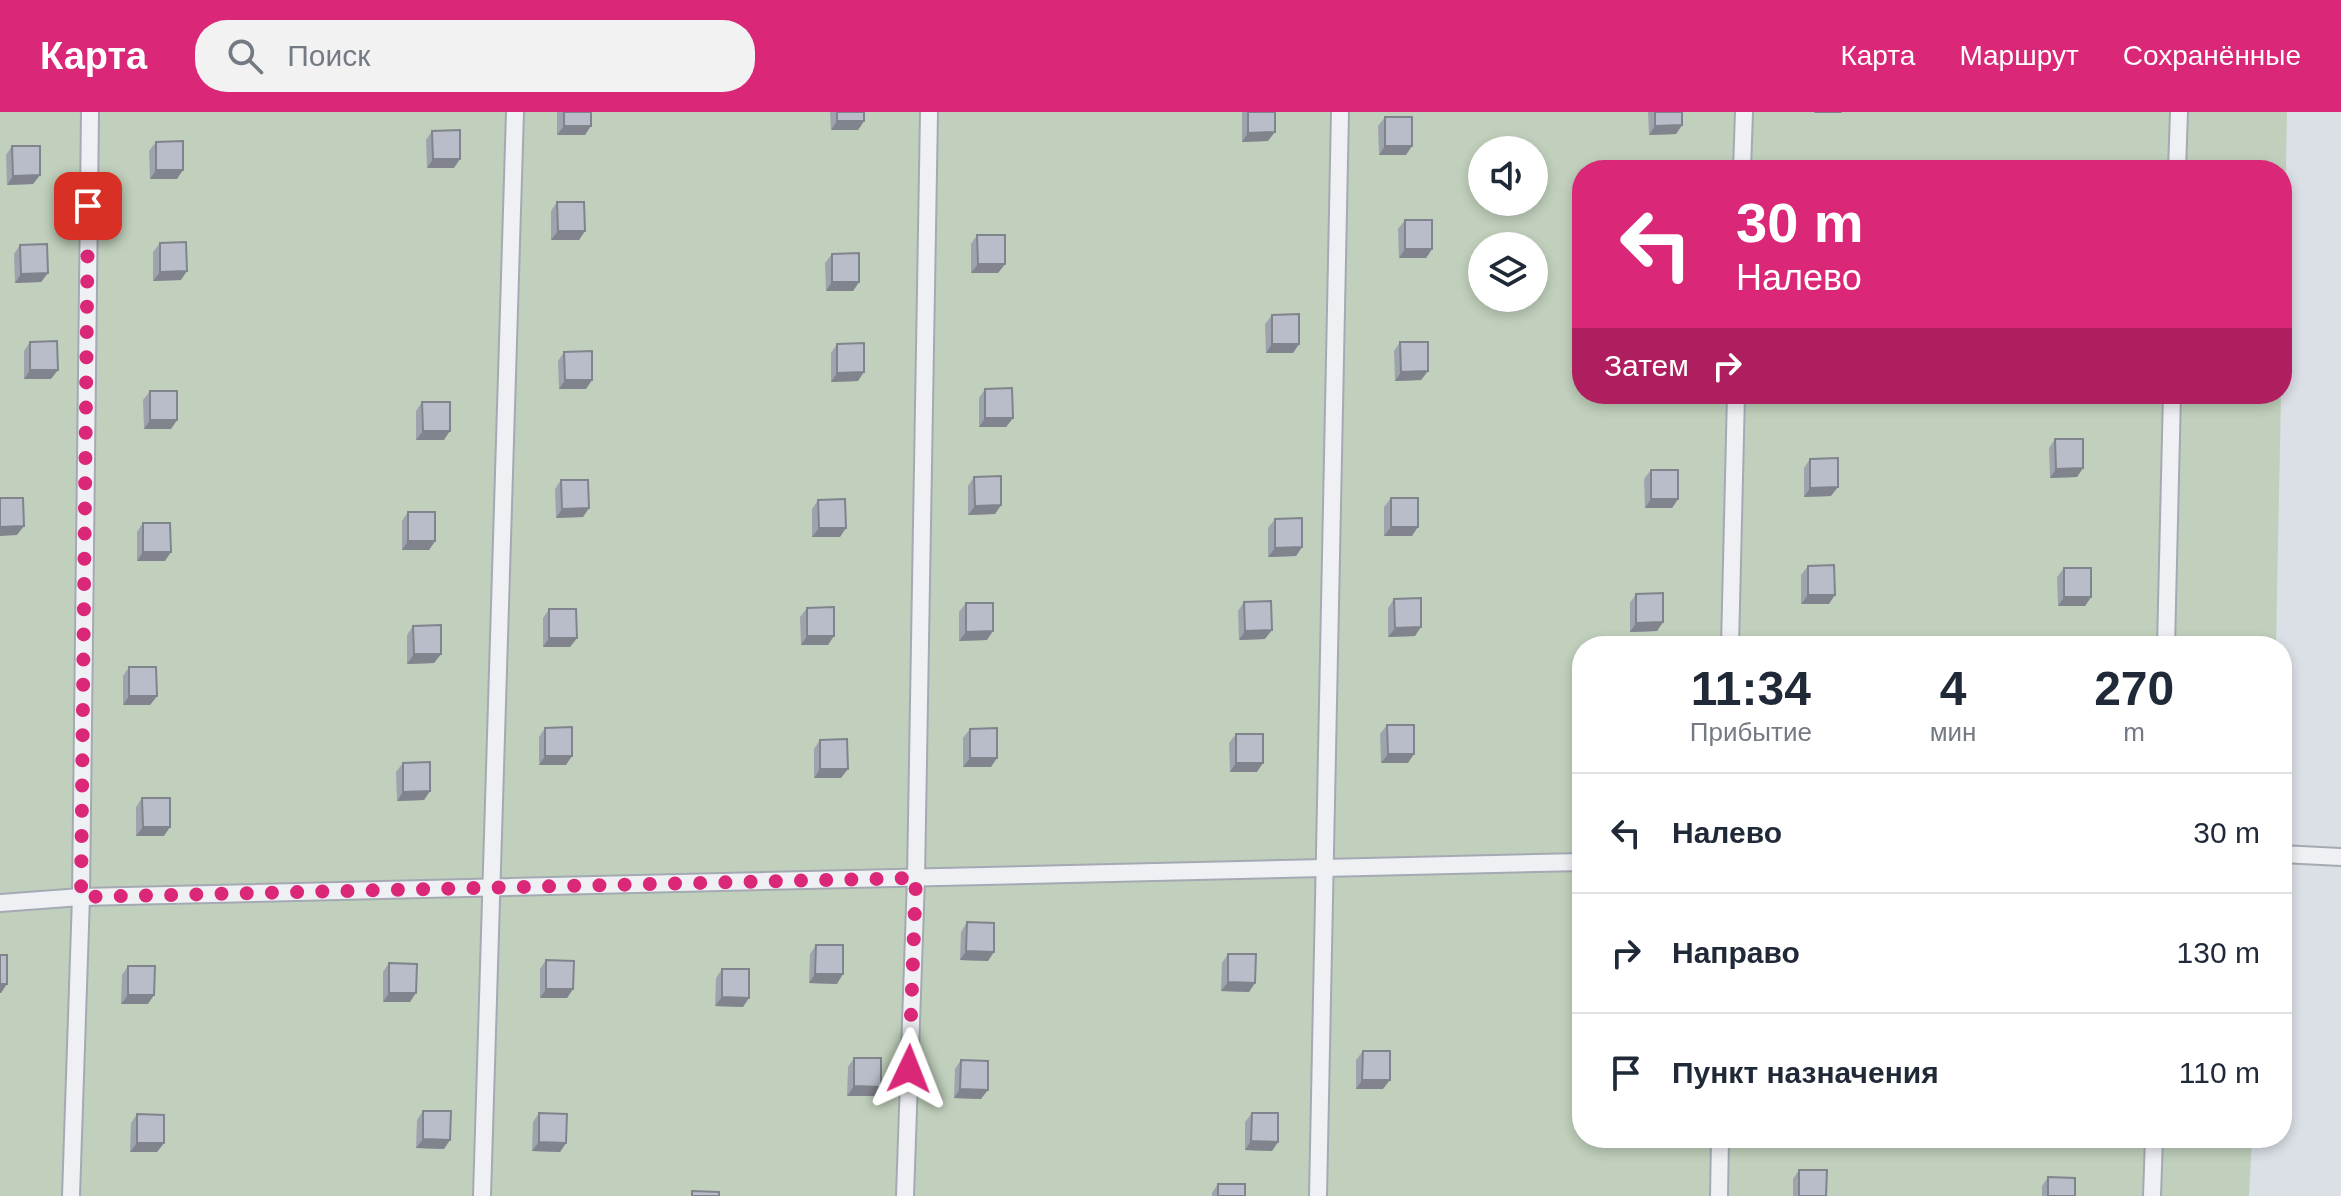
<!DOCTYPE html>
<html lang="ru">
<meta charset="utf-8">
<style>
body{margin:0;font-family:Helvetica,sans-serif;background:#f2f2f3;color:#1f2937;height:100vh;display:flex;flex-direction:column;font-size:30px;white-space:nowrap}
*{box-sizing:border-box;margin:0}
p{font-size:26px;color:#747a83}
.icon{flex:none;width:44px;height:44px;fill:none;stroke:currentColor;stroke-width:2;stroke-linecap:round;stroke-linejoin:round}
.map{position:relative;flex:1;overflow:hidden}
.sheet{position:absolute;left:1572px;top:524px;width:720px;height:512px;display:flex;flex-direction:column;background:#fff;border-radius:32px;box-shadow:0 4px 12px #0003}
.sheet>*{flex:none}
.top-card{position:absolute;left:1572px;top:48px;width:720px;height:244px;border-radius:32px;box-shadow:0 4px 12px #0003;background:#db2777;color:#fff;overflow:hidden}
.buttons{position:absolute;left:1468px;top:24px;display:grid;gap:16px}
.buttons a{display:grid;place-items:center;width:80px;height:80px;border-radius:50%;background:#fff;box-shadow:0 4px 12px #0003;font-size:40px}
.pin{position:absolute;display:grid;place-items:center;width:68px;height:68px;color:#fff;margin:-34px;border-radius:16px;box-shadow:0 4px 12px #0006}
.me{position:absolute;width:88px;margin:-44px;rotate:2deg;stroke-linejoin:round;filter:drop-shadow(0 0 6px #0008)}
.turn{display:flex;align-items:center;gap:28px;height:168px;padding:0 32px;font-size:36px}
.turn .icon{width:104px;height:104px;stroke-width:2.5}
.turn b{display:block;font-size:56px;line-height:68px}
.then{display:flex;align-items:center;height:76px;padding:0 32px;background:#0003;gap:16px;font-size:30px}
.eta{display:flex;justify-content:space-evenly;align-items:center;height:136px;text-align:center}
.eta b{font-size:48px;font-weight:600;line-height:56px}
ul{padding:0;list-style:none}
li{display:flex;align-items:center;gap:24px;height:120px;padding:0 32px;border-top:2px solid #e0e1e3}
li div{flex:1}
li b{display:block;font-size:30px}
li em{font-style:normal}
header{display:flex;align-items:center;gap:48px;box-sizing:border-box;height:112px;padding:0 40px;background:#db2777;color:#fff}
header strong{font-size:38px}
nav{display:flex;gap:44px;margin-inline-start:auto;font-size:28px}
.search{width:560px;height:72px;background:#f2f2f3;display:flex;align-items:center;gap:20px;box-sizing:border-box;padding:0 28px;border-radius:32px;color:#747a83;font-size:30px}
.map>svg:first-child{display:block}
</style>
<header>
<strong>Карта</strong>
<div class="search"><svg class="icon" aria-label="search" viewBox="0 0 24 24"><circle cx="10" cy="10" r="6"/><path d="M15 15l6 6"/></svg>Поиск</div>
<nav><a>Карта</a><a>Маршрут</a><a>Сохранённые</a></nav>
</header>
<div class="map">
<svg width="2341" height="1084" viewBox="0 0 2341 1084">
<rect width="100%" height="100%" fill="#dbdfe6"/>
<path fill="#c0d0bc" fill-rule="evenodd" d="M 0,0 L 2287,0 L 2282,258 L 2282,58 L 1582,58 L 1582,282 L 2281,282 L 2276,534 L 1582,534 L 1582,1026 L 2252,1026 L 2249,1084 L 0,1084 ZM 1482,38 L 1534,38 L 1534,90 L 1482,90 ZM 1482,134 L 1534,134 L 1534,186 L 1482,186 Z"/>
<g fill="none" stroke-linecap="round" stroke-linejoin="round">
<g stroke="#a4a9b3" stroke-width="20">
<g id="service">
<polyline points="1742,58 1744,0"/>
<polyline points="2177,58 2179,0"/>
<polyline points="1730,534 1736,282"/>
<polyline points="2166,534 2172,282"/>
<polyline points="2282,742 2341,745"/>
<polyline points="0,791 81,785 1582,750"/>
<polyline points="71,1084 81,785 90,0"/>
<polyline points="482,1084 515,0"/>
<polyline points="905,1084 916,766 929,0"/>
<polyline points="1318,1084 1340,0"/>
<polyline points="1719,1084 1720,1026"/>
<polyline points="2152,1084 2154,1026"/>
</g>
</g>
<use href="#service" stroke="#eef0f4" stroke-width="16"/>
</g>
<g fill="#9ea3ad">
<polygon points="557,0 591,0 585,23 557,23"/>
<polygon points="830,0 864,0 864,9 858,18 831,18"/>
<polygon points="1242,0 1275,0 1268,29 1242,30"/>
<polygon points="1648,0 1682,0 1682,13 1676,22 1649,23"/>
<polygon points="1385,5 1406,43 1379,43 1378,14"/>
<polygon points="432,19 454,56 427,56 426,28"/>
<polygon points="156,30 177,67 150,67 149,39"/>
<polygon points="12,34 40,63 33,72 7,73 6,43"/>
<polygon points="557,90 585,119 579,128 551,128 551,99"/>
<polygon points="1405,108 1432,137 1426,146 1399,146 1398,117"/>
<polygon points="977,123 1005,152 998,161 971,161 971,132"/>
<polygon points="160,131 181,168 153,169 153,140"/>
<polygon points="20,133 48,161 41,170 15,171 14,142"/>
<polygon points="832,142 859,170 853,179 826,179 825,151"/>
<polygon points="1272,203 1299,232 1293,241 1266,241 1265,212"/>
<polygon points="30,230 51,267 24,267 24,239"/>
<polygon points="1400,230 1428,259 1421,268 1395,269 1394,239"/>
<polygon points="837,232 858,269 831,270 831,241"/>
<polygon points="564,240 592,268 586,277 559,277 558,249"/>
<polygon points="985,277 1013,306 1006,315 979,315 979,286"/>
<polygon points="150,279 177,308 171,317 144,317 143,288"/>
<polygon points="1634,282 1666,282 1661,290 1634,291"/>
<polygon points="422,290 444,328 416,328 416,299"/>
<polygon points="2055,327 2083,356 2077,365 2050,366 2049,336"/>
<polygon points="1810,347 1831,384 1804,385 1804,356"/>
<polygon points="1651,358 1678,387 1672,396 1645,396 1644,367"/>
<polygon points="974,365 1001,393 995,402 968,403 968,374"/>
<polygon points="561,368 589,396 583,405 556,406 555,377"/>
<polygon points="1391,386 1412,424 1384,424 1384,395"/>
<polygon points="818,388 840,425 812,425 812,397"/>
<polygon points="408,400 435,429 429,438 402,438 402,409"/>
<polygon points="1275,407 1302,435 1296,444 1268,445 1268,416"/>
<polygon points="143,411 165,449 137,449 137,420"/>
<polygon points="1808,454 1829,492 1801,492 1801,463"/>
<polygon points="2064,456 2091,485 2085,494 2058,494 2057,465"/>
<polygon points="1636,482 1663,510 1657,519 1630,520 1630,491"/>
<polygon points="1394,487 1415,524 1388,525 1388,496"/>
<polygon points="1244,490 1265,527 1239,528 1238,499"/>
<polygon points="966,491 987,528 959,529 959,500"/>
<polygon points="807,496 828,533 801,533 800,505"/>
<polygon points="549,497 577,526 570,535 543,535 543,506"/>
<polygon points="413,514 441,542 434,551 407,552 407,523"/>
<polygon points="129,555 157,584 150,593 123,593 123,564"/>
<polygon points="1387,613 1408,651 1381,651 1380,622"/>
<polygon points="545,616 566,653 539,653 539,625"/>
<polygon points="970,617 991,655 963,655 963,626"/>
<polygon points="1236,622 1257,660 1230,660 1229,631"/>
<polygon points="820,628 841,666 814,666 814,637"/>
<polygon points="403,651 430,679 424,688 397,689 396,660"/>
<polygon points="142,686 164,724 136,724 136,695"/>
<polygon points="967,810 988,849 960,848 961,820"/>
<polygon points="816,833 837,872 809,871 810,842"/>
<polygon points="1228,842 1249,880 1221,879 1222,851"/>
<polygon points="546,848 573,877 567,886 540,886 540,857"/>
<polygon points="389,851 410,890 383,890 383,860"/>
<polygon points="128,854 148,892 121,892 122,863"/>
<polygon points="722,857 743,895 715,894 716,866"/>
<polygon points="1363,939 1383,977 1356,977 1356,948"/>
<polygon points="854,946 875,984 847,984 848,955"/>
<polygon points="961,948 981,987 954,986 955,957"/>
<polygon points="423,999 444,1037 416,1036 417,1008"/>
<polygon points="539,1001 566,1031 560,1040 532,1039 533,1010"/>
<polygon points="1252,1001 1278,1030 1272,1039 1245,1038 1245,1010"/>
<polygon points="137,1002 164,1031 157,1040 130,1040 131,1011"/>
<polygon points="1799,1058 1826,1084 1793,1084 1793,1067"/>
<polygon points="2048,1065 2075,1084 2042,1084 2042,1074"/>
<polygon points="1218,1072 1245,1084 1212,1084 1212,1081"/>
</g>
<g fill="#81848d">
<polygon points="1815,0 1842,0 1841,1 1814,1"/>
<polygon points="837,9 864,9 858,18 831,18"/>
<polygon points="1682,13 1676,22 1649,23 1655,14"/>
<polygon points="564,14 591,14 585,23 557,23"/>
<polygon points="1275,20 1268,29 1242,30 1248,21"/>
<polygon points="1385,34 1412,34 1406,43 1379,43"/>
<polygon points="433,47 460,47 454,56 427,56"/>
<polygon points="156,58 183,58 177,67 150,67"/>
<polygon points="40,63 33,72 7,73 13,64"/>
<polygon points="558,119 585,119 579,128 551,128"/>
<polygon points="1405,137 1432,137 1426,146 1399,146"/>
<polygon points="978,152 1005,152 998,161 971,161"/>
<polygon points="187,159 181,168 153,169 160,160"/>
<polygon points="48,161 41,170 15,171 21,162"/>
<polygon points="832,170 859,170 853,179 826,179"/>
<polygon points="1272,232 1299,232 1293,241 1266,241"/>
<polygon points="30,258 58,258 51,267 24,267"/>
<polygon points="1428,259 1421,268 1395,269 1401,260"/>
<polygon points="864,260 858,269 831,270 837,261"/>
<polygon points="565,268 592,268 586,277 559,277"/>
<polygon points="1640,282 1666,282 1661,290 1634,291"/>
<polygon points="985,306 1013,306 1006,315 979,315"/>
<polygon points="150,308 177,308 171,317 144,317"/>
<polygon points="423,319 450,319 444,328 416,328"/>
<polygon points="2083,356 2077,365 2050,366 2056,357"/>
<polygon points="1838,375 1831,384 1804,385 1810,376"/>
<polygon points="1651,387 1678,387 1672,396 1645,396"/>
<polygon points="1001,393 995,402 968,403 975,394"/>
<polygon points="589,396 583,405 556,406 562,397"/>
<polygon points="24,414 17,423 0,424 0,415"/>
<polygon points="1391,415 1418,415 1412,424 1384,424"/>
<polygon points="819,416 846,416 840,425 812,425"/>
<polygon points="408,429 435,429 429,438 402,438"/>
<polygon points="1302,435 1296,444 1268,445 1275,436"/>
<polygon points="143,440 171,440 165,449 137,449"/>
<polygon points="1808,483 1835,483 1829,492 1801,492"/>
<polygon points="2064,485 2091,485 2085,494 2058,494"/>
<polygon points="1663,510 1657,519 1630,520 1636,511"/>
<polygon points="1421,515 1415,524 1388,525 1395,516"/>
<polygon points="1272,518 1265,527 1239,528 1245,519"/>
<polygon points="993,519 987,528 959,529 966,520"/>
<polygon points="807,524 834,524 828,533 801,533"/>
<polygon points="549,526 577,526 570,535 543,535"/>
<polygon points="414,542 441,542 434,551 407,552"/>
<polygon points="129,584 157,584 150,593 123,593"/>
<polygon points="1388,642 1414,642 1408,651 1381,651"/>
<polygon points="545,644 572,644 566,653 539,653"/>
<polygon points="970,646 997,646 991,655 963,655"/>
<polygon points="1236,651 1263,651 1257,660 1230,660"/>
<polygon points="820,657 848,657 841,666 814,666"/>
<polygon points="430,679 424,688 397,689 403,680"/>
<polygon points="143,715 170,715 164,724 136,724"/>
<polygon points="966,839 994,840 988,849 960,848"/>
<polygon points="815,862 843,862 837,872 809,871"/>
<polygon points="1228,870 1255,871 1249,880 1221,879"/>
<polygon points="0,872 7,872 1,881 0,881"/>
<polygon points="546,877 573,877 567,886 540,886"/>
<polygon points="389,881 416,881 410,890 383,890"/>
<polygon points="128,883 154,883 148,892 121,892"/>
<polygon points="722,885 749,886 743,895 715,894"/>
<polygon points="1362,968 1390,968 1383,977 1356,977"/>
<polygon points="854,974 881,975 875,984 847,984"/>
<polygon points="960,977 988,978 981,987 954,986"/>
<polygon points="423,1027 450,1028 444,1037 416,1036"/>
<polygon points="1251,1029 1278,1030 1272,1039 1245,1038"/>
<polygon points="539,1030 566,1031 560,1040 532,1039"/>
<polygon points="137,1031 164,1031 157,1040 130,1040"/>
</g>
<g fill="#b8bdc9" stroke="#81848d" stroke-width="2">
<rect x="564" y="0" width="27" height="14"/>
<rect x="837" y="0" width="27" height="9"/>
<polygon points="1248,0 1275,0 1275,20 1248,21"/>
<polygon points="1655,0 1682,0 1682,13 1655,14"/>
<rect x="1385" y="5" width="27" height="29"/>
<polygon points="460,18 460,47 433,47 432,19"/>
<polygon points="183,29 183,58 156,58 156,30"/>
<polygon points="12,34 40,34 40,63 13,64"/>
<polygon points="557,90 584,90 585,119 558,119"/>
<rect x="1405" y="108" width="27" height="29"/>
<polygon points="977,123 1005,123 1005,152 978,152"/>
<polygon points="186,130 187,159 160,160 160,131"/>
<polygon points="47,132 48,161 21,162 20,133"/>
<polygon points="859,141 859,170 832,170 832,142"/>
<polygon points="1299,202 1299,232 1272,232 1272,203"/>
<polygon points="57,229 58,258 30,258 30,230"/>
<polygon points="1400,230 1428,230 1428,259 1401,260"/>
<polygon points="864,231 864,260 837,261 837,232"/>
<polygon points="592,239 592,268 565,268 564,240"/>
<polygon points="1012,276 1013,306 985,306 985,277"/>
<rect x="150" y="279" width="27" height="29"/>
<polygon points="422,290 450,290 450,319 423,319"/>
<polygon points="2055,327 2083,327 2083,356 2056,357"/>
<polygon points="1838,346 1838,375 1810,376 1810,347"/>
<rect x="1651" y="358" width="27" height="29"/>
<polygon points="1001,364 1001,393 975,394 974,365"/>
<polygon points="561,368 588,368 589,396 562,397"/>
<polygon points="0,386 23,386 24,414 0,415"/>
<rect x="1391" y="386" width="27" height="29"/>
<polygon points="845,387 846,416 819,416 818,388"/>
<rect x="408" y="400" width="27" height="29"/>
<polygon points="1302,406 1302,435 1275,436 1275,407"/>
<polygon points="143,411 170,411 171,440 143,440"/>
<polygon points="1834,453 1835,483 1808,483 1808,454"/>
<rect x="2064" y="456" width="27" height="29"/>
<polygon points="1663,481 1663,510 1636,511 1636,482"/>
<polygon points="1421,486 1421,515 1395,516 1394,487"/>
<polygon points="1271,489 1272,518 1245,519 1244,490"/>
<polygon points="966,491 993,491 993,519 966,520"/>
<polygon points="834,495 834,524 807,524 807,496"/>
<polygon points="549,497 576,497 577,526 549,526"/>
<polygon points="441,513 441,542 414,542 413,514"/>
<polygon points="129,555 156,555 157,584 129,584"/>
<polygon points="1387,613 1414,613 1414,642 1388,642"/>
<polygon points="572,615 572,644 545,644 545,616"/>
<polygon points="997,616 997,646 970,646 970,617"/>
<rect x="1236" y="622" width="27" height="29"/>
<polygon points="847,627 848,657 820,657 820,628"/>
<polygon points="430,650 430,679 403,680 403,651"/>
<polygon points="142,686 170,686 170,715 143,715"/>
<polygon points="967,810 994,811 994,840 966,839"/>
<polygon points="816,833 843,833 843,862 815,862"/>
<polygon points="1228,842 1256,842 1255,871 1228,870"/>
<rect x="0" y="843" width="7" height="29"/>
<polygon points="546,848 574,849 573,877 546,877"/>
<polygon points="389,851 417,852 416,881 389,881"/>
<polygon points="128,854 155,854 154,883 128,883"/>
<polygon points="722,857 749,857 749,886 722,885"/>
<polygon points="1363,939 1390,939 1390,968 1362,968"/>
<polygon points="854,946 881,946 881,975 854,974"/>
<polygon points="961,948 988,949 988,978 960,977"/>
<polygon points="423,999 451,999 450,1028 423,1027"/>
<polygon points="539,1001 567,1002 566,1031 539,1030"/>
<polygon points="1252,1001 1278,1001 1278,1030 1251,1029"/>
<polygon points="137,1002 164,1003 164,1031 137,1031"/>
<polygon points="1799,1058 1827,1058 1826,1084 1799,1084"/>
<polygon points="2048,1065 2075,1066 2075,1084 2048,1084"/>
<rect x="1218" y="1072" width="27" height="12"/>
<polygon points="692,1079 719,1080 719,1084 692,1084"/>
</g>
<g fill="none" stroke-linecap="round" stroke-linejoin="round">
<polyline stroke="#db2777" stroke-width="14" stroke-dasharray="0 25.2" points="88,94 81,785 916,766 909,957"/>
</g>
</svg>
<div class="buttons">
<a><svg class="icon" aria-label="sound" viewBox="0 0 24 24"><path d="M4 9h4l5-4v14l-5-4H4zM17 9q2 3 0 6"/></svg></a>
<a><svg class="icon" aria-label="layers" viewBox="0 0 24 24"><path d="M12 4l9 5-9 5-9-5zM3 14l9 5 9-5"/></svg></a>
</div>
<div class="pin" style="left:88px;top:94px;background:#d93025"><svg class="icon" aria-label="arrive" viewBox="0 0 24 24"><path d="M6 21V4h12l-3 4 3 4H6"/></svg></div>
<svg class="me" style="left:909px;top:957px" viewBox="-20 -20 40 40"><path d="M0-17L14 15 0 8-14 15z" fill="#db2777" stroke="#fff" stroke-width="4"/></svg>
<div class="top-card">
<div class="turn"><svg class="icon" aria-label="left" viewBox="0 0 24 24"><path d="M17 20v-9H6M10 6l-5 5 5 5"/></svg><div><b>30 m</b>Налево</div></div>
<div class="then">Затем<svg class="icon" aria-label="right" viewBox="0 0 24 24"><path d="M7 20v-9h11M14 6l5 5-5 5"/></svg></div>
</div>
<section class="sheet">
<div class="eta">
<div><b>11:34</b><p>Прибытие</p></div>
<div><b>4</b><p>мин</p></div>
<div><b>270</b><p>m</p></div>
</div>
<ul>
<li><svg class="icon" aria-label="left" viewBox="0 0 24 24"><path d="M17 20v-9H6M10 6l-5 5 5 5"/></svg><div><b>Налево</b></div><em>30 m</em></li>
<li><svg class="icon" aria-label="right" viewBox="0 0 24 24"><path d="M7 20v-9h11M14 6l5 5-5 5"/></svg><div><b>Направо</b></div><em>130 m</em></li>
<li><svg class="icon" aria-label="arrive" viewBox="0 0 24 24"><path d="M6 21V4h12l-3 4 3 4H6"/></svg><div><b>Пункт назначения</b></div><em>110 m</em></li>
</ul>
</section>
</div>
